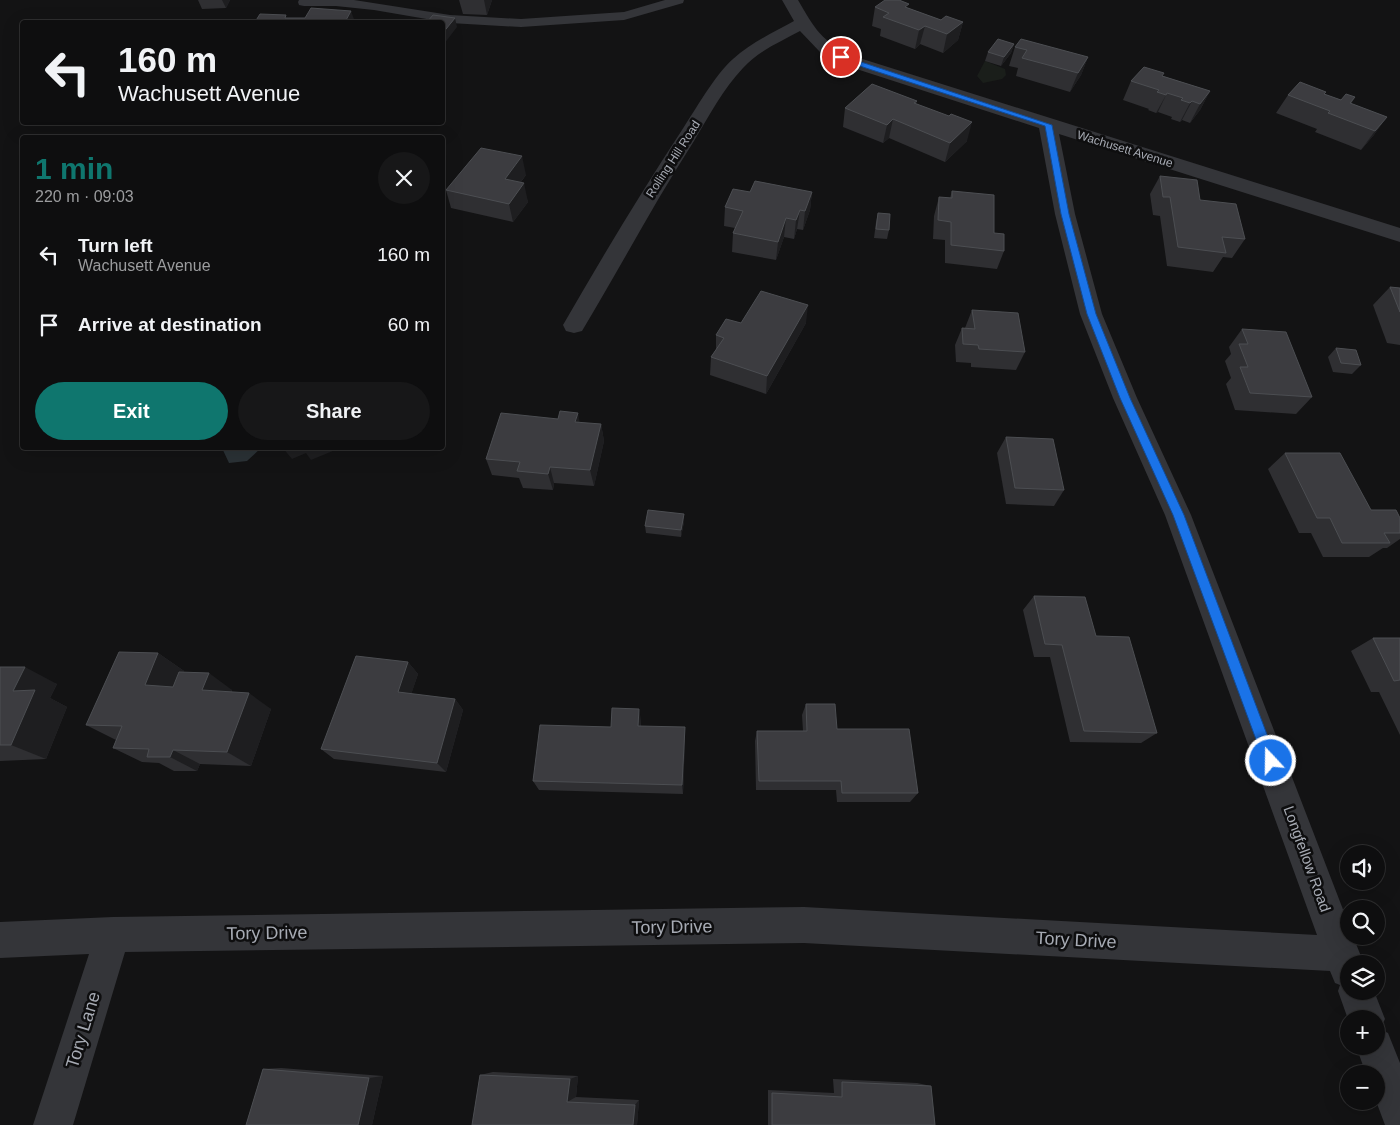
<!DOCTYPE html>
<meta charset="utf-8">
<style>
body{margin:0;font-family:Helvetica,sans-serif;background:#171718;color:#f1f3f6;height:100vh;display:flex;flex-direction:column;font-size:19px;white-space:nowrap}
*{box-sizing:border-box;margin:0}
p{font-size:16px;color:#9b9c9e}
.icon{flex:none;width:28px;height:28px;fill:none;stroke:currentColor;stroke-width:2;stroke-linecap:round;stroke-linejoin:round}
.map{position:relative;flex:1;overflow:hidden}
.details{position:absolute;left:20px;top:135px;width:425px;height:315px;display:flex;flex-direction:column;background:#0e0e0f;border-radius:5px;box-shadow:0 5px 20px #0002,0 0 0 1px #2e2e2f}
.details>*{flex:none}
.banner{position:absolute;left:20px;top:20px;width:425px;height:105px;border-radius:5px;box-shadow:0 5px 20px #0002,0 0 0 1px #2e2e2f;background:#0e0e0f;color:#f1f3f6;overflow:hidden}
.fabs{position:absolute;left:1340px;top:845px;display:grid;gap:10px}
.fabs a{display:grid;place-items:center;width:45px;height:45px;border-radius:50%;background:#0e0e0f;box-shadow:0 5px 20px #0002,0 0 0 1px #2e2e2f;font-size:25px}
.pin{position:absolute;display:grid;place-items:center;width:42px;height:42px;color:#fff;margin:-21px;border:2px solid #fff;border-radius:50%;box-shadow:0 1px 5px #0007}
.me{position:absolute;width:55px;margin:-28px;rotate:339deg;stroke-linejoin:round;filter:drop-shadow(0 0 4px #0008)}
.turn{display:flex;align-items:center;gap:18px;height:105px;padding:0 15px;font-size:22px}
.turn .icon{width:65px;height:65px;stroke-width:2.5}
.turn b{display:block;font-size:35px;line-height:42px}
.round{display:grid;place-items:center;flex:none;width:52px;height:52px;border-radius:26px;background:#171718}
.summary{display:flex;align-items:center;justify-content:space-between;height:85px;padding:0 15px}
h1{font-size:30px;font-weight:800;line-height:38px;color:#0f766e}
.primary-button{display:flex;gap:10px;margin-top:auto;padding:10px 15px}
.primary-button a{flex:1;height:58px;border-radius:30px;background:#0f766e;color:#fff;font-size:20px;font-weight:800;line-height:58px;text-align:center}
.primary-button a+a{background:#171718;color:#f1f3f6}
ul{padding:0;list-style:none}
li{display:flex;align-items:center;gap:15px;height:70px;padding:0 15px}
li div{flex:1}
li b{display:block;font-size:19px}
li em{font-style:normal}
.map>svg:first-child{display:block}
</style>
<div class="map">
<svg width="1400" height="1125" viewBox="0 0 1400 1125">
<rect width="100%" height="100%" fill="#131314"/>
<polygon fill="#1a1e1a" points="985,61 1005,69 1006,75 1002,79 983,83 977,76"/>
<polygon fill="#2b3236" points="222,448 261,448 247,461 229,463"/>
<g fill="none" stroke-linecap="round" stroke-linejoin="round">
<polygon fill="#343539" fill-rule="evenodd" points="299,0 354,0 450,15 521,19 624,12 665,0 684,0 683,3 624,20 521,27 450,23 374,10 336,6 304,6 299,5 298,2"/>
<path fill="#343539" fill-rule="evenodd" d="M 782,0 L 798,0 C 814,28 822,42 853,56 L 1400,228 L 1400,242 L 1059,134 L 1075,214 L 1102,314 L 1137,398 L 1191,515 L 1349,925 L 1349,936 L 1353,936 L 1364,964 L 1349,964 L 1349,991 L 1374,991 L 1385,1019 L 1380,1029 L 1388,1033 L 1400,1063 L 1400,1125 L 1385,1125 L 1376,1101 L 1376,1074 L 1366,1074 L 1356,1046 L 1376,1046 L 1376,1019 L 1349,1019 L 1349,1022 L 1338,991 L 1340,985 L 1335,983 L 1330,971 L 804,943 L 125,952 L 73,1125 L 33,1125 L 89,954 L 0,958 L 0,922 L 113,917 L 804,907 L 1317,935 L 1165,515 L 1113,398 L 1080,314 L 1055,214 L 1039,128 L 841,64 L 820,52 L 800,31 C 780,42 758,51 743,68 C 723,89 709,116 694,141 C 654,203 620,268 582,331 L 574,333 L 566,331 L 563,325 C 601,259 640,194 682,130 C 696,109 714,76 733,59 C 751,43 772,33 794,21 Z"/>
</g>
<g fill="#2f2f32">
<polygon points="198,0 230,0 226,8 202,9"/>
<polygon points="459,0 492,0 487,15 463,14"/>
<polygon points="875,7 908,8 941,20 963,22 958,40 943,53 920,44 915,49 880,36 881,29 872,26"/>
<polygon points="1014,44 1011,53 1001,66 985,61 988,52"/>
<polygon points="1015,47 1088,57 1081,75 1070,92 1016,76 1018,68 1009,66"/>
<polygon points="1163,76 1210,91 1200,110 1190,123 1182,120 1180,122 1171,119 1172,117 1158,112 1156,113 1148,110 1149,109 1123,100 1131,81"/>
<polygon points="1324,94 1341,100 1355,97 1351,104 1387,117 1373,136 1361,150 1315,132 1317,129 1276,113 1288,95"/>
<polygon points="917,101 916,104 967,141 945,162 889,138 883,143 843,127 845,108"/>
<polygon points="526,175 521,182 528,202 513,222 451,208 446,190"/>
<polygon points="1160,176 1200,200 1245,239 1232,258 1223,257 1213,272 1167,266 1160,216 1153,215 1150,194"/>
<polygon points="952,191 994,233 1004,251 997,269 945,263 945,240 933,239 934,216 939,197 950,198"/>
<polygon points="750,192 812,192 810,210 803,230 797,229 794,239 784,237 776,260 732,252 733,233 735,228 724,226 725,207"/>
<polygon points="878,213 889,230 887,239 874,238 876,222"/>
<polygon points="1390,287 1400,288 1400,345 1387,343 1373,305"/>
<polygon points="972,310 1025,352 1016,370 971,367 971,363 956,362 955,345 962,328 965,328"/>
<polygon points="741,323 806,323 766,394 710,375 711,357 716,350 716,335"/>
<polygon points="1242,329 1312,397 1296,414 1235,410 1226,384 1231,378 1225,361 1231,354 1229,347"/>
<polygon points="1336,348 1361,365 1352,374 1333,372 1328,357"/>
<polygon points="580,423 601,424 604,441 594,486 554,483 553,490 523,488 519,478 492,475 486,459"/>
<polygon points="1006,437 1064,490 1054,506 1006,504 997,453"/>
<polygon points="1285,453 1371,510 1400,518 1400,539 1387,548 1383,548 1369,557 1323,557 1311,533 1299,533 1268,469"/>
<polygon points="684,514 684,522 681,537 646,533 645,526"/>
<polygon points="1034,596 1096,636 1157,733 1141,743 1070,742 1050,657 1034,657 1023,610"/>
<polygon points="1373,638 1400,638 1400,735 1379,692 1371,692 1351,651"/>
<polygon points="158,653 184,671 183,672 232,690 232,692 271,709 251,766 200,764 197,771 174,771 159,763 142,762 113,748 116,740 86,725"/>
<polygon points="408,662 418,674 411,694 455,699 463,710 446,772 334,759 321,749"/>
<polygon points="0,667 57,684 50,698 67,707 46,759 0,761"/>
<polygon points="806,704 837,729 918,793 910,802 837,802 836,790 756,790 755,741 757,731 803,731 802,715"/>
<polygon points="641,720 641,727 685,727 685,738 683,794 539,790 533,781 611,727"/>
<polygon points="281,1068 383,1076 372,1125 246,1125 263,1069"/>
<polygon points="493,1072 578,1076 576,1097 639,1100 637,1125 480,1075"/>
<polygon points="833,1079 917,1083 931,1086 935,1125 768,1125 768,1090 834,1093"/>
</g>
<g fill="#1e1e20">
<polygon points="222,0 230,0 226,8"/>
<polygon points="484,0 492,0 487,15"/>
<polygon points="351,11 355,22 345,22"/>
<polygon points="455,18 457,27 444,44 442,34"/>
<polygon points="963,22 958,40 943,53 947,34"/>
<polygon points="925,26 920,44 915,49 919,30"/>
<polygon points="1014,44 1011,53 1001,66 1004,57"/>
<polygon points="1088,57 1081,75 1070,92 1078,73"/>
<polygon points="1210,91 1200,110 1190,123 1200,104"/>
<polygon points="1167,93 1158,112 1156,113 1166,95"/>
<polygon points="1192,101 1182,120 1180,122 1190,103"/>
<polygon points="1387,117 1373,136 1361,150 1375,131"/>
<polygon points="893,119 889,138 883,143 887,125"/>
<polygon points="972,122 967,141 945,162 950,143"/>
<polygon points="522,156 526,175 509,197 505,179"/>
<polygon points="524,183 528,202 513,222 509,204"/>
<polygon points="812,192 810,210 803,230 805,211"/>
<polygon points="800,210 797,229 794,239 796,220"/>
<polygon points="786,218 784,237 776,260 778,242"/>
<polygon points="808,305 806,323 766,394 767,376"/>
<polygon points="578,413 581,430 575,422"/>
<polygon points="601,424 604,441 594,486 590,470"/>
<polygon points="283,448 340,448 311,460 306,453 292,459"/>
<polygon points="550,467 554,483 553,490 548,474"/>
<polygon points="684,514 684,522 681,537 681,530"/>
<polygon points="158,653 184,671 171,702 145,685"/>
<polygon points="408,662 418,674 408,704 398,692"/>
<polygon points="25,667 57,684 50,698 67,707 46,759 11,745 13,691"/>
<polygon points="209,673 232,690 226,707 202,690"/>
<polygon points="249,693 271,709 251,766 227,752"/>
<polygon points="455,699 463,710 446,772 437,763"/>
<polygon points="639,709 641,720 640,737 638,726"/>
<polygon points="685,727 685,738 683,794 682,785"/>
<polygon points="173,750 200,764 197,771 170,757"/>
<polygon points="383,1076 372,1125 358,1125 369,1078"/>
<polygon points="578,1076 576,1097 567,1102 570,1079"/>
<polygon points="639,1100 637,1125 633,1125 635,1105"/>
</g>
<g fill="#3c3c40" stroke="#4c4e52">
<polygon points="885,0 899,0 909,4 905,7 941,20 946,16 963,22 947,34 925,26 919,30 883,17 889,13 875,7"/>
<polygon points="311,8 351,11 345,22 255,22 260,14 286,15 285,18 305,18"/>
<polygon points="433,15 455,18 442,34 442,22 427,22"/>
<polygon points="998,39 1014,44 1004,57 988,52"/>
<polygon points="1021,39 1088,57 1078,73 1022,58 1027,50 1015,47"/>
<polygon points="1144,67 1164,73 1162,76 1210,91 1200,104 1192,101 1190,103 1181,100 1183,98 1167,93 1166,95 1157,92 1159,90 1131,81"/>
<polygon points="1300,82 1326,92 1324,94 1341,100 1346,94 1355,97 1350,103 1387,117 1375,131 1328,113 1330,111 1288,95"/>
<polygon points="872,84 917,101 914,103 949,116 951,114 972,122 950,143 893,119 887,125 845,108"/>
<polygon points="481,148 522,156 505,179 524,183 509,204 446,190"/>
<polygon points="1160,176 1197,180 1200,200 1236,204 1245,239 1222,237 1226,253 1178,247 1170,197 1163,197"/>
<polygon points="755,181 812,192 805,211 800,210 796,220 786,218 778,242 733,233 743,211 725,207 733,189 750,192"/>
<polygon points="952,191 994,195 994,233 1004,234 1004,251 951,245 951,222 938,220 939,197 952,198"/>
<polygon points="878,213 890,214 889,230 876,229"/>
<polygon points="1390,287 1400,288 1400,312"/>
<polygon points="761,291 808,305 767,376 711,357 724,338 716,335 726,319 741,323"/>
<polygon points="972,310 1018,313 1025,352 979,349 978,345 963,344 962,328 975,329"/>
<polygon points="1242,329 1286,332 1312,397 1250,393 1240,367 1248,367 1239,344 1248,344"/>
<polygon points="1336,348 1356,350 1361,365 1341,363"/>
<polygon points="560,411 578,413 575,422 601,424 590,470 550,467 548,474 517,471 520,462 486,459 501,413 558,419"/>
<polygon points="1006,437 1053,439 1064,490 1015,488"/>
<polygon points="1285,453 1340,453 1371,510 1396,510 1400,518 1400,533 1384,533 1390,543 1342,543 1330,518 1317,518"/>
<polygon points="648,510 684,514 681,530 645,526"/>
<polygon points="1034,596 1085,597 1096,636 1129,637 1157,733 1084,731 1062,645 1045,644"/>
<polygon points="1373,638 1400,638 1400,680 1394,681"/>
<polygon points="119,652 158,653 145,685 173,687 179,672 209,673 202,690 249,693 227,752 173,750 170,757 147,757 149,749 113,748 122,726 86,725"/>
<polygon points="356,656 408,662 398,692 455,699 437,763 321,749"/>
<polygon points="0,667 25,667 13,691 35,690 11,745 0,745"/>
<polygon points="806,704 835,704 837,729 909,729 918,793 842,793 841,781 759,781 757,731 807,731"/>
<polygon points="612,708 639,709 638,726 685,727 682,785 533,781 540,725 611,727"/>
<polygon points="263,1069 369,1078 358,1125 246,1125"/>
<polygon points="480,1075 570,1079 567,1102 635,1105 633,1125 472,1125"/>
<polygon points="842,1082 931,1086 935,1125 772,1125 772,1093 842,1097"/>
</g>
<polygon fill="#1a73e8" stroke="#114b97" points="838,56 843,56 1052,125 1069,214 1096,314 1130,398 1184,515 1277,761 1275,766 1271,768 1266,766 1264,761 1173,515 1120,398 1087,314 1061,214 1045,126 838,59"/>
<g text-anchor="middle" stroke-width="5" stroke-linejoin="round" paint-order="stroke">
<g font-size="12" fill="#a6aab3" stroke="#0e0e0f">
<text transform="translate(1125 149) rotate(17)" y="4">Wachusett Avenue</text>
<text transform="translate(673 159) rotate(-57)" y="4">Rolling Hill Road</text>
</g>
<g font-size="15" fill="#a6aab3" stroke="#0e0e0f">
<text transform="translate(1307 859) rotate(70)" y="5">Longfellow Road</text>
</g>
<g font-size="18" fill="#a6aab3" stroke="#0e0e0f">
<text transform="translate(672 927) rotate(-1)" y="6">Tory Drive</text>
<text transform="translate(267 933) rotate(-1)" y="6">Tory Drive</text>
<text transform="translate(1076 940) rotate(3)" y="6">Tory Drive</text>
<text transform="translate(83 1030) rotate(-73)" y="6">Tory Lane</text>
</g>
</g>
</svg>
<div class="fabs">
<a><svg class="icon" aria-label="sound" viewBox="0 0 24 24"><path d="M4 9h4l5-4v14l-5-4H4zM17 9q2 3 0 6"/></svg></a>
<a><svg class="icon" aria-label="search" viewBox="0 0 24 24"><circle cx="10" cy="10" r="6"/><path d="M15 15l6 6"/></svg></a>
<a><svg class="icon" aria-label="layers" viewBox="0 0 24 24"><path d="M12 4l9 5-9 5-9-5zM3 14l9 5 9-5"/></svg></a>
<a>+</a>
<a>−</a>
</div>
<div class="pin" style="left:841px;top:57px;background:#d93025"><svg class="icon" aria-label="arrive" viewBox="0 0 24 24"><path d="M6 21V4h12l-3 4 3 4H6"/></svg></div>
<svg class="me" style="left:1271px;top:761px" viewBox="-20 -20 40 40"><circle r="17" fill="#1a73e8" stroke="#fff" stroke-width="3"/><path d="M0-11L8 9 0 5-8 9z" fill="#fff"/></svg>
<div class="banner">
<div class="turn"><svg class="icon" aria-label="left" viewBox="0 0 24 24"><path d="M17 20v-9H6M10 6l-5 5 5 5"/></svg><div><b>160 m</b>Wachusett Avenue</div></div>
</div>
<section class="details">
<div class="summary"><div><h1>1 min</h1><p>220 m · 09:03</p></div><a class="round"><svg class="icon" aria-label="close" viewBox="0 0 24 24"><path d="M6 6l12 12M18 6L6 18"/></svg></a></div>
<ul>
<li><svg class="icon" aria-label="left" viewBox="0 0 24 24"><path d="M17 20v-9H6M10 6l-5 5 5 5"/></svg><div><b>Turn left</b><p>Wachusett Avenue</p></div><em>160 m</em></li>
<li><svg class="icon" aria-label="arrive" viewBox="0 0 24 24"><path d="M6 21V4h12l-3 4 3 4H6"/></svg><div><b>Arrive at destination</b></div><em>60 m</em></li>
</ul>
<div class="primary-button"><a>Exit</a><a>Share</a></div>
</section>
</div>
